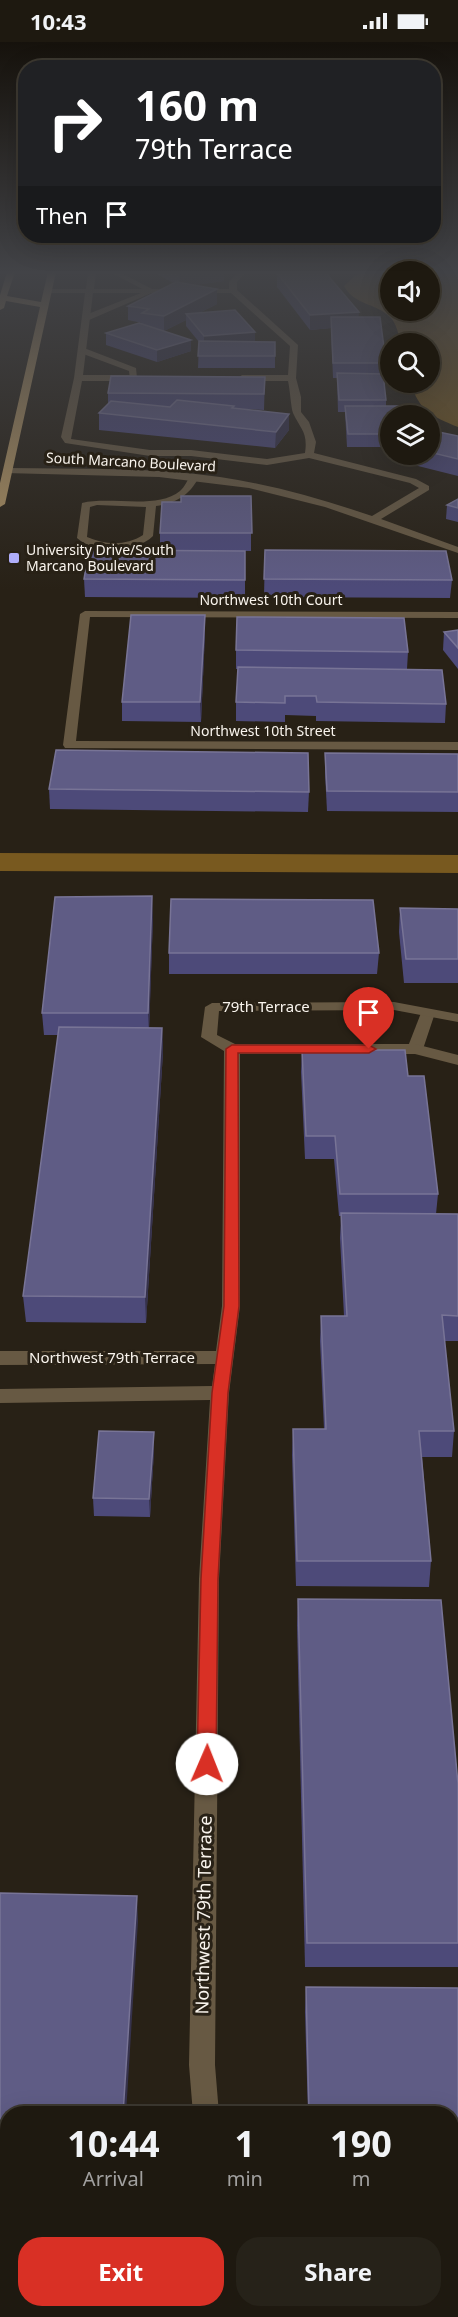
<!DOCTYPE html>
<style>
body{margin:0;font-family:"Noto Sans",sans-serif;background:#262219;color:#f1f3f6;height:100vh;display:flex;flex-direction:column;font-size:22px;white-space:nowrap}
*{box-sizing:border-box;margin:0}
p{font-size:20px;color:#a1a09f}
.icon{flex:none;width:33px;height:33px;fill:none;stroke:currentColor;stroke-width:2;stroke-linecap:round;stroke-linejoin:round}
.map{position:relative;flex:1;overflow:hidden}
.details{position:absolute;left:0px;top:2064px;width:459px;height:212px;display:flex;flex-direction:column;background:#1e1910;border-radius:24px 24px 0 0;box-shadow:0 6px 24px #0002,0 0 0 2px #3c3830}
.details>*{flex:none}
.hud{position:absolute;left:18px;top:18px;width:423px;height:183px;border-radius:24px;box-shadow:0 6px 24px #0002,0 0 0 2px #3c3830;background:#202124;color:#fff;overflow:hidden}
.fabs{position:absolute;left:380px;top:219px;display:grid;gap:12px}
.fabs a{display:grid;place-items:center;width:60px;height:60px;border-radius:50%;background:#1e1910;box-shadow:0 6px 24px #0002,0 0 0 2px #3c3830;font-size:30px}
.pin{position:absolute;display:grid;place-items:center;width:51px;height:51px;color:#fff;margin:-62px -26px;border-radius:50% 50% 50% 0;rotate:-45deg;box-shadow:0 0 6px #0007}
.pin .icon{rotate:45deg}
.me{position:absolute;width:66px;margin:-33px;rotate:1deg;stroke-linejoin:round;filter:drop-shadow(0 0 4px #0008)}
.turn{display:flex;align-items:center;gap:21px;height:126px;padding:0 18px;font-size:27px}
.turn .icon{width:78px;height:78px;stroke-width:2.5}
.turn b{display:block;font-size:42px;line-height:51px}
.then{display:flex;align-items:center;height:57px;padding:0 18px;background:#0003;gap:12px;font-size:22px}
.eta{display:flex;justify-content:space-evenly;align-items:center;height:102px;text-align:center}
.eta b{font-size:36px;font-weight:700;line-height:42px}
.action{display:flex;gap:12px;margin-top:auto;padding:12px 18px}
.action a{flex:1;height:69px;border-radius:24px;background:#d93025;color:#fff;font-size:24px;font-weight:700;line-height:69px;text-align:center}
.action a+a{background:#262219;color:#f1f3f6}
.status{display:flex;justify-content:space-between;align-items:center;height:42px;padding:0 30px;background:#1e1910;direction:ltr}
.status svg{height:16px;fill:currentColor}
.map>svg:first-child{display:block}
</style>
<div class="status"><b>10:43</b><svg viewBox="0 0 49 12"><path d="M0 12V9h3v3zM5 12V6h3v6zM10 12V3h3v9zM15 12V0h3v12zM26 1h20v11H26zM47 4h2v5h-2z"/></svg></div>
<div class="map">
<svg width="458" height="2275" viewBox="0 0 458 2275">
<rect width="100%" height="100%" fill="#282116"/>
<path fill="#78591f" d="M 364,230 L 390,230 L 390,268 L 429,268 L 429,230 L 458,230 L 458,385 C 433,375 418,368 411,341 L 429,340 L 429,302 L 401,301 C 399,294 396,280 390,275 C 376,261 354,263 344,244 L 355,234 Z"/>
<g fill="none" stroke-linecap="round" stroke-linejoin="round">
<polygon fill="#78591f" fill-rule="evenodd" points="0,811 458,813 458,831 0,829"/>
<g fill="#675943" fill-rule="evenodd">
<polygon points="110,230 119,230 156,249 89,278 83,278 83,274 146,249"/>
<polygon points="78,306 84,306 136,326 137,336 130,338 129,329 78,310"/>
<path d="M 194,432 L 199,435 C 189,454 176,461 156,464 L 153,494 C 136,511 95,512 77,496 L 82,461 C 111,454 157,468 180,449 C 185,445 187,438 191,433 ZM 97,463 L 146,465 L 143,493 C 126,504 105,503 87,495 L 90,465 Z"/>
<polygon points="428,967 435,971 423,1007 415,1012 410,1010 407,1007 421,971"/>
<rect x="197" y="2268" width="28" height="7"/>
</g>
<g fill="#675943" fill-rule="evenodd">
<path d="M 88,230 L 96,230 L 94,247 L 229,247 L 229,240 L 238,230 L 246,230 L 237,240 L 237,248 L 298,303 L 296,336 L 301,355 L 301,370 L 309,380 L 316,400 L 314,411 L 416,437 L 429,444 L 429,448 L 381,477 L 458,505 L 458,511 L 325,465 L 249,446 L 159,435 L 5,431 L 3,429 L 8,426 C 79,427 150,425 220,435 C 272,443 322,457 372,474 L 419,446 L 410,441 L 309,416 L 267,423 L 191,414 L 150,414 L 65,401 L 61,395 L 74,336 L 85,251 L 47,251 L 43,249 L 47,247 L 86,247 ZM 93,251 L 231,251 L 290,304 L 288,333 L 242,333 L 238,336 L 242,339 L 288,339 C 290,347 291,366 293,371 C 301,388 308,390 305,411 L 267,417 L 191,408 L 150,408 L 71,397 L 82,339 L 132,339 L 136,336 L 132,333 L 83,333 Z"/>
<polygon points="85,569 458,570 458,576 90,575 76,699 458,700 458,708 65,706 63,703 80,572"/>
<polygon points="394,960 458,972 458,980 394,968 219,969 217,993 235,1002 415,1002 458,1013 458,1023 415,1012 240,1012 240,1264 229,1351 219,1537 215,2023 219,2072 193,2072 189,2023 199,1537 210,1358 0,1361 0,1347 212,1344 215,1322 0,1323 0,1309 216,1309 222,1264 224,1009 201,995 205,965 212,961"/>
<polygon points="458,2193 458,2221 452,2222 452,2195"/>
</g>
<polygon fill="#ac9061" fill-rule="evenodd" points="7,230 15,230 7,254 41,260 48,230 56,230 5,462 0,465 0,441 40,265 6,259 4,266 0,268 0,253"/>
</g>
<g fill="#4d4a79">
<polygon points="154,230 224,230 224,239 193,243 217,262 199,271 255,300 275,300 275,326 198,326 199,300 186,284 186,278 164,289 191,298 191,309 157,320 106,303 106,291 142,282 142,281 128,278 128,264 173,241"/>
<polygon points="269,230 334,230 327,233 358,275 386,321 385,337 384,337 386,358 386,364 390,374 390,405 347,405 345,370 338,370 337,336 333,336 331,286 310,288 277,245 277,233 269,231"/>
<polygon points="265,335 264,368 243,367 289,388 275,406 99,388 99,371 108,362 108,351"/>
<polygon points="429,388 458,394 458,434 394,418 395,412 429,412"/>
<polygon points="251,454 251,509 160,509 160,491 181,460"/>
<polygon points="458,457 458,480 446,477 447,463"/>
<polygon points="265,508 452,538 450,556 264,555"/>
<polygon points="245,509 245,556 85,555 84,537"/>
<polygon points="205,573 205,591 201,680 122,679 122,660"/>
<polygon points="458,588 458,627 443,608 444,590"/>
<polygon points="236,608 408,610 407,627 446,662 445,681 316,679 316,674 285,673 285,680 236,679 236,660 238,627 236,627"/>
<polygon points="325,711 458,712 458,770 327,769 325,731"/>
<polygon points="49,747 309,750 308,770 50,767"/>
<polygon points="400,866 458,867 458,941 404,941 399,890"/>
<polygon points="153,875 149,986 162,986 163,1010 146,1281 26,1280 23,1254 58,993 44,993 42,971"/>
<polygon points="169,911 379,911 377,932 169,932"/>
<polygon points="302,1008 408,1034 438,1152 436,1172 458,1173 458,1299 444,1299 454,1389 452,1415 422,1415 431,1519 429,1545 296,1544 292,1413 293,1387 324,1387 320,1299 321,1274 344,1274 340,1196 341,1174 339,1174 334,1117 305,1117 301,1030"/>
<polygon points="154,1408 150,1475 94,1474 93,1456"/>
<polygon points="298,1557 458,1742 458,1925 305,1925 297,1583"/>
<polygon points="306,1945 458,1946 458,2126 452,2126 452,2072 308,2072 305,1970"/>
</g>
<g fill="#36324c">
<polygon points="188,230 224,230 224,239 180,245 179,231"/>
<polygon points="310,230 334,230 309,240"/>
<polygon points="217,247 217,262 189,276 186,272 186,278 164,289 164,274"/>
<polygon points="359,270 358,284 331,275 331,286 310,288 310,273"/>
<polygon points="255,290 255,302 204,306 204,294"/>
<polygon points="191,298 191,309 157,320 157,308"/>
<polygon points="289,372 289,388 275,406 276,390"/>
<polygon points="205,573 205,591 201,680 200,660"/>
<polygon points="152,854 153,875 149,992 148,971"/>
<polygon points="162,986 163,1010 146,1281 145,1255"/>
<polygon points="154,1390 154,1408 150,1475 149,1457"/>
<polygon points="137,1854 138,1879 126,2072 123,2072"/>
<polygon points="111,2268 114,2268 114,2275 110,2275"/>
</g>
<g fill="#5f5c85" stroke="#787496" stroke-width="1.5">
<polygon points="291,230 325,230 359,270 310,273 277,231"/>
<polygon points="176,240 217,247 164,274 142,271 149,267 128,264"/>
<polygon points="235,268 255,290 204,294 186,272"/>
<polygon points="331,275 380,275 386,321 333,321"/>
<polygon points="139,281 191,298 157,308 106,291"/>
<polygon points="199,299 275,300 275,314 198,314"/>
<polygon points="337,331 383,332 386,358 339,358"/>
<polygon points="111,334 265,335 264,352 108,351"/>
<polygon points="177,358 234,364 232,366 289,372 276,390 99,371 111,359 170,365"/>
<polygon points="345,364 400,364 402,374 390,374 390,392 348,392"/>
<polygon points="429,388 458,394 458,417 429,410"/>
<polygon points="181,454 251,454 252,491 160,491 162,460 181,460"/>
<polygon points="458,457 458,466 447,463"/>
<polygon points="89,508 245,509 245,538 84,537"/>
<polygon points="265,508 446,509 452,538 264,537"/>
<polygon points="131,573 205,573 200,660 122,660"/>
<polygon points="237,575 404,576 408,610 236,608"/>
<polygon points="458,588 458,606 444,590"/>
<polygon points="238,625 442,628 446,662 317,660 316,654 285,654 285,661 236,660"/>
<polygon points="56,708 308,711 309,750 49,747"/>
<polygon points="325,711 458,712 458,750 327,749"/>
<polygon points="152,854 148,971 42,971 55,855"/>
<polygon points="171,857 373,858 379,911 169,911"/>
<polygon points="400,866 458,867 458,917 406,917"/>
<polygon points="59,985 162,986 145,1255 23,1254"/>
<polygon points="302,1008 405,1008 408,1034 424,1034 438,1152 340,1152 335,1094 306,1094"/>
<polygon points="341,1171 458,1172 458,1274 442,1273 454,1389 419,1389 431,1519 297,1519 293,1387 326,1387 321,1274 347,1274"/>
<polygon points="99,1389 154,1390 149,1457 93,1456"/>
<polygon points="298,1557 441,1558 458,1742 458,1901 307,1901"/>
<polygon points="0,1851 137,1854 123,2072 8,2072 8,2268 111,2268 110,2275 0,2275"/>
<polygon points="306,1945 458,1946 458,2102 452,2102 452,2072 309,2072"/>
</g>
<linearGradient id="sky" x2="0" y2="1"><stop stop-color="#16120c"/><stop offset="0.42" stop-color="#424347"/><stop offset="1" stop-color="#424347" stop-opacity="0"/></linearGradient>
<rect width="458" height="548" fill="url(#sky)"/>
<polygon fill="#d93025" stroke="#8d1f18" stroke-width="1.5" points="232,1003 369,1003 376,1007 369,1011 238,1011 239,1264 228,1351 218,1537 216,1722 213,1727 207,1730 200,1727 197,1722 201,1537 212,1351 224,1264 226,1007"/>
<rect fill="#afaefa" stroke="#282116" stroke-width="2" x="8" y="510" width="12" height="12" rx="3"/>
<g text-anchor="middle" stroke-width="6" stroke-linejoin="round" paint-order="stroke">
<g font-size="14" fill="#f9f4ed" stroke="#282116">
<text transform="translate(131 420) rotate(3)" y="5">South Marcano Boulevard</text>
<text x="271" y="563">Northwest 10th Court</text>
<text x="263" y="694">Northwest 10th Street</text>
</g>
<g font-size="14" fill="#f9f4ed" stroke="#282116" text-anchor="start">
<text x="26" y="513">University Drive/South<tspan x="26" dy="16">Marcano Boulevard</tspan></text>
</g>
<g font-size="15" fill="#f9f4ed" stroke="#282116">
<text x="266" y="970">79th Terrace</text>
<text x="112" y="1321">Northwest 79th Terrace</text>
</g>
<g font-size="18" fill="#f9f4ed" stroke="#282116">
<text transform="translate(204 1873) rotate(-89)" y="6">Northwest 79th Terrace</text>
</g>
</g>
</svg>
<div class="fabs">
<a><svg class="icon" aria-label="sound" viewBox="0 0 24 24"><path d="M4 9h4l5-4v14l-5-4H4zM17 9q2 3 0 6"/></svg></a>
<a><svg class="icon" aria-label="search" viewBox="0 0 24 24"><circle cx="10" cy="10" r="6"/><path d="M15 15l6 6"/></svg></a>
<a><svg class="icon" aria-label="layers" viewBox="0 0 24 24"><path d="M12 4l9 5-9 5-9-5zM3 14l9 5 9-5"/></svg></a>
</div>
<div class="pin" style="left:369px;top:1007px;background:#d93025"><svg class="icon" aria-label="arrive" viewBox="0 0 24 24"><path d="M6 21V4h12l-3 4 3 4H6"/></svg></div>
<svg class="me" style="left:207px;top:1722px" viewBox="-20 -20 40 40"><circle r="19" fill="#fff"/><path d="M0-13L10 11 0 6-10 11z" fill="#d93025"/></svg>
<div class="hud">
<div class="turn"><svg class="icon" aria-label="right" viewBox="0 0 24 24"><path d="M7 20v-9h11M14 6l5 5-5 5"/></svg><div><b>160 m</b>79th Terrace</div></div>
<div class="then">Then<svg class="icon" aria-label="arrive" viewBox="0 0 24 24"><path d="M6 21V4h12l-3 4 3 4H6"/></svg></div>
</div>
<section class="details">
<div class="eta">
<div><b>10:44</b><p>Arrival</p></div>
<div><b>1</b><p>min</p></div>
<div><b>190</b><p>m</p></div>
</div>
<div class="action"><a>Exit</a><a>Share</a></div>
</section>
</div>
